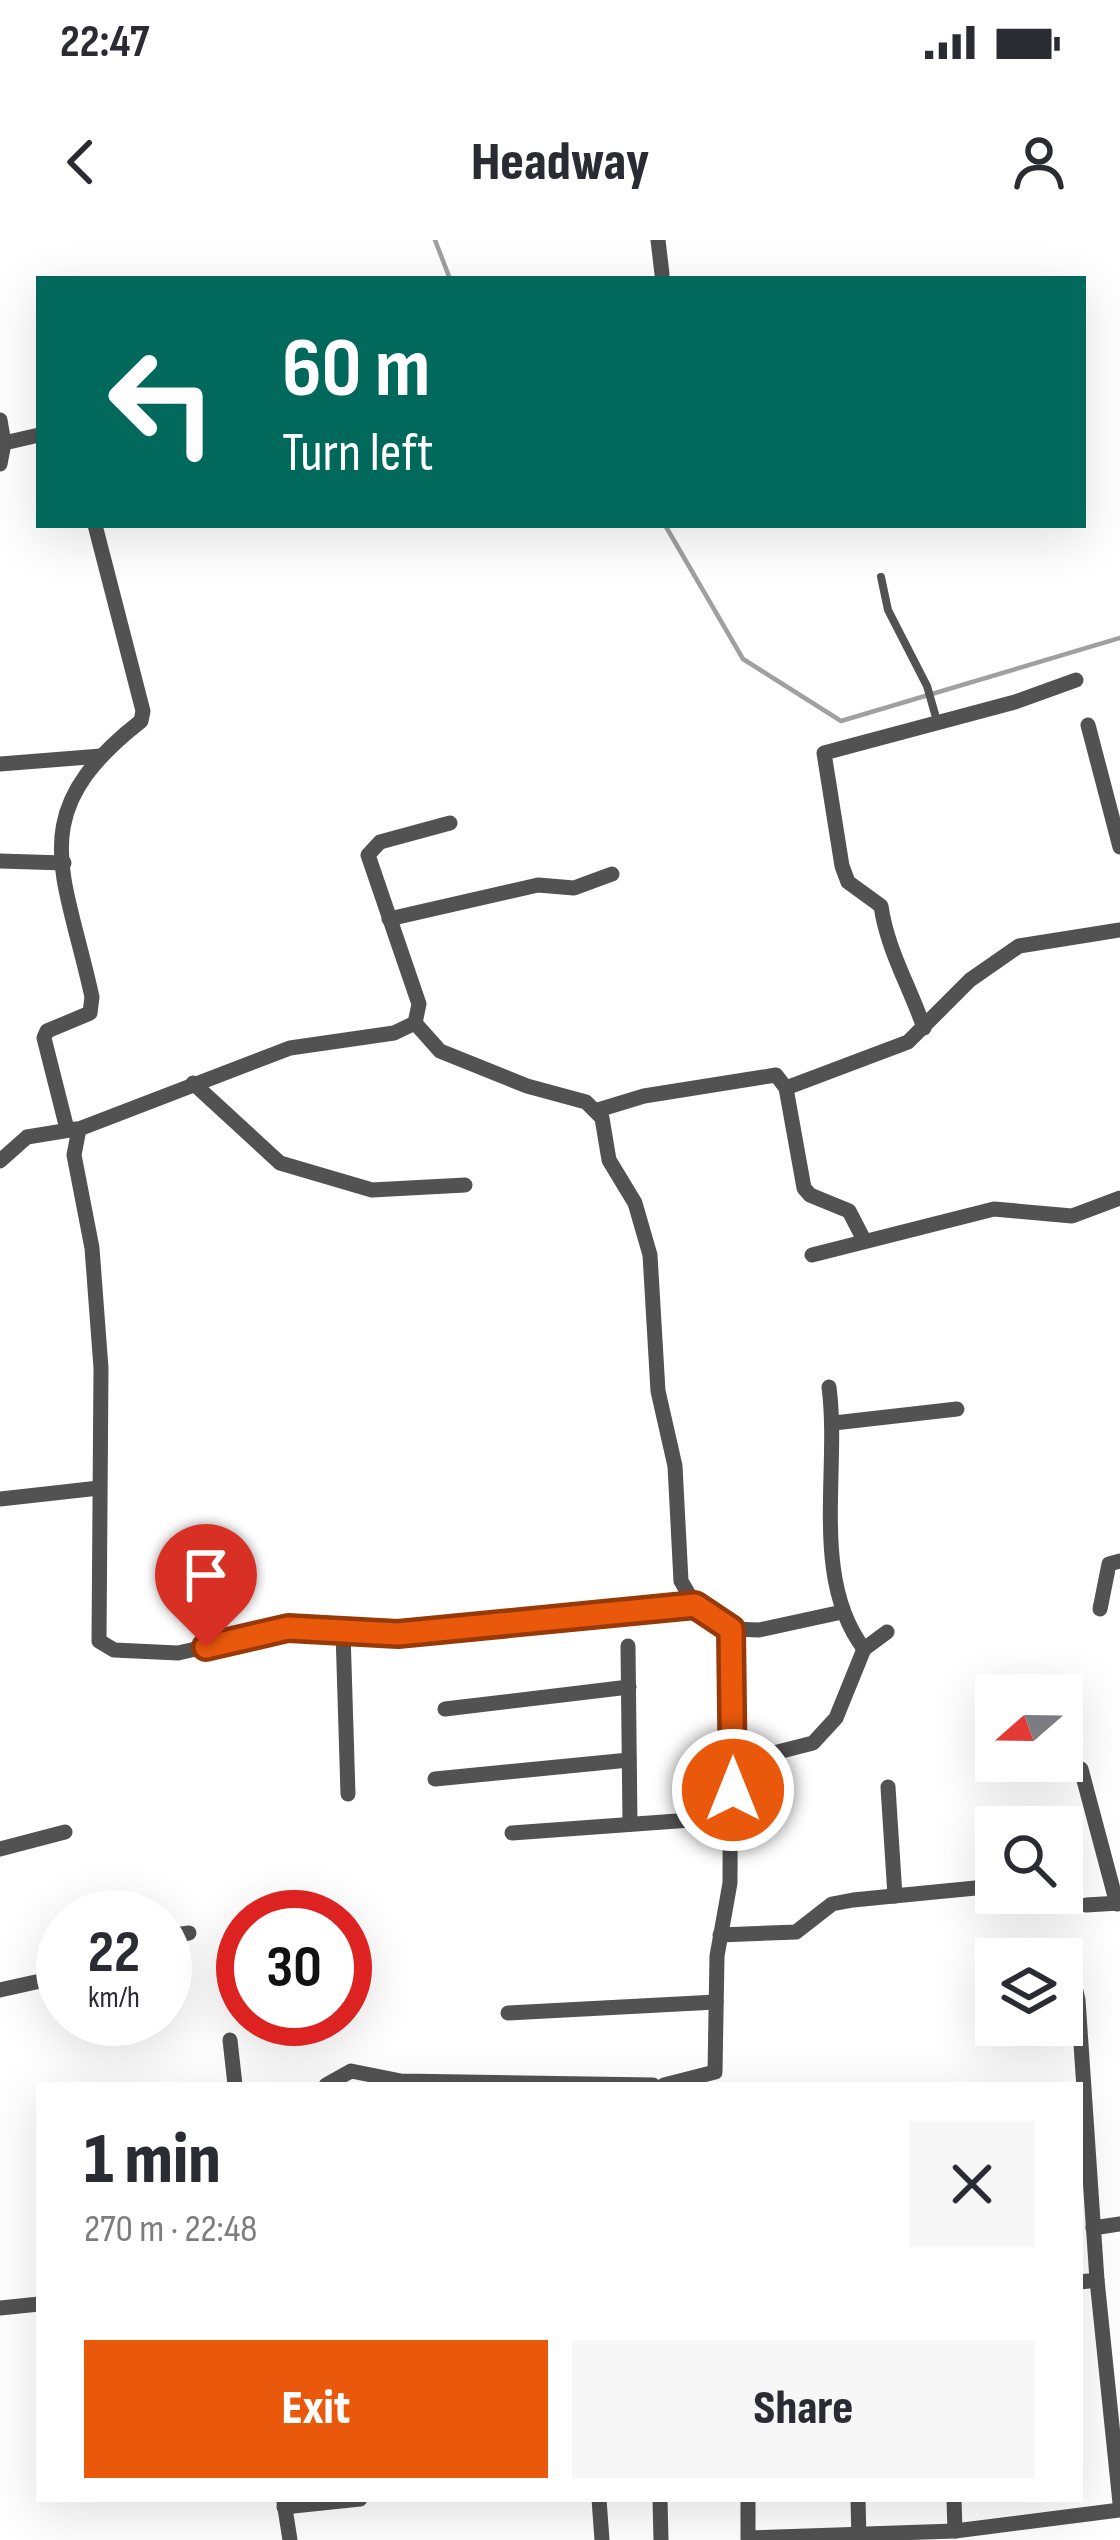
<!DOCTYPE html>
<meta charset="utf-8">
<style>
body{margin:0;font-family:"Sofia Sans Condensed",sans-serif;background:#f7f7f7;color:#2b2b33;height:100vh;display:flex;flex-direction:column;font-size:45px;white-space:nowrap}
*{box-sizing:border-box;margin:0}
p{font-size:39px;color:#7c7c81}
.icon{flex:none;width:66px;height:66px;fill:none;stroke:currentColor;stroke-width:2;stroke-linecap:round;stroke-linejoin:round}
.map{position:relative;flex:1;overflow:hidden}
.details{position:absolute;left:36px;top:1842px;width:1047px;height:420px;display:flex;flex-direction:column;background:#fff;border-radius:0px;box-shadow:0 12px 48px #0002}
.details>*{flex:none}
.banner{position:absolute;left:36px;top:36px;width:1050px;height:252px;border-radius:0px;box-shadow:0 12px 48px #0002;background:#00695c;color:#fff;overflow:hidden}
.needle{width:78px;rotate:250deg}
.buttons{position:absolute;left:975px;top:1434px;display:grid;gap:24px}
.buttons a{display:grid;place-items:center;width:108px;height:108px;border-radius:0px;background:#fff;box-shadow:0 12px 48px #0002;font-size:60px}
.speed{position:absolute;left:36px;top:1650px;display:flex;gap:24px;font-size:60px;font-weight:700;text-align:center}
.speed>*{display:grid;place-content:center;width:156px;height:156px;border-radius:50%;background:#fff;box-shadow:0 12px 48px #0002;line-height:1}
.speed small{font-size:30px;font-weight:400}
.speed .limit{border:18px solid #d22;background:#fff;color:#111}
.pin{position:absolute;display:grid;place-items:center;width:102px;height:102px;color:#fff;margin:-123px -51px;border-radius:50% 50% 50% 0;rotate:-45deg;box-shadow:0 0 12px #0007}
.pin .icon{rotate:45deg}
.me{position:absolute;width:132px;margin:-66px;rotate:0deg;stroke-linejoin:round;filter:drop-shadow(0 0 9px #0008)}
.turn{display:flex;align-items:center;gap:42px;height:252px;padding:0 48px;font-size:54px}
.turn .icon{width:156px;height:156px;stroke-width:2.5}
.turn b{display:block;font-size:84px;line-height:102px}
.round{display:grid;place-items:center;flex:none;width:126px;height:126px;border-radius:0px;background:#f7f7f7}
.head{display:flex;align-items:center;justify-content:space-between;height:204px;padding:0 48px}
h1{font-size:72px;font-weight:800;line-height:90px}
.action{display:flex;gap:24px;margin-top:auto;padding:24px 48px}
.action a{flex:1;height:138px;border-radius:0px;background:#ea580c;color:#fff;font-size:48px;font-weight:800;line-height:138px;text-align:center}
.action a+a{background:#f7f7f7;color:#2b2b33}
.status{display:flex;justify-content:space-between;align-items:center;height:84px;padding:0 60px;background:#fff;direction:ltr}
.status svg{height:33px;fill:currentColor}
header{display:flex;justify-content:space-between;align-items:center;height:156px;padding:0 48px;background:#fff;font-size:54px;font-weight:800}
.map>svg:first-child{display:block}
</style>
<div class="status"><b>22:47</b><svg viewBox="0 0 49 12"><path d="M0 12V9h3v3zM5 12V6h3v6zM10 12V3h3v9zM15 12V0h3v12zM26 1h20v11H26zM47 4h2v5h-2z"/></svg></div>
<header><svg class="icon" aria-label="back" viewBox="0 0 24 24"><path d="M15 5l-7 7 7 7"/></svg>Headway<svg class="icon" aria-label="person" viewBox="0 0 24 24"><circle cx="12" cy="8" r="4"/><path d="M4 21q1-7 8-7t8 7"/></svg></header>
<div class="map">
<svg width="1120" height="2300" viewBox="0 0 1120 2300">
<rect width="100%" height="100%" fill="#fff"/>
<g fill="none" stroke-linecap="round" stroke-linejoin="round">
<g stroke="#a0a0a0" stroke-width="4.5">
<polyline points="435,0 450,39"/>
<polyline points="665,285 743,419 841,481 1120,398"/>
</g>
<polyline stroke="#525252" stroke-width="8" points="881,337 888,370 927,446 937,481"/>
<g stroke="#525252" stroke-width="15">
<polyline points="658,0 662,34"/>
<polyline points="0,180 4,203 0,224"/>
<polyline points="0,204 39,195"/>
<polyline points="1088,485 1120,607"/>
<polyline points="0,524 101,516"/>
<polyline points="450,583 380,602 368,615 419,764 415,783 394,793 290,808 79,889 74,915 92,1008 101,1128 99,1401 114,1410 178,1413 288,1388 398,1394 695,1365"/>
<polyline points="0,621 64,623"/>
<polyline points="389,679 538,645 574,648 612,634"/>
<polyline points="415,783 440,811 527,846 586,862 602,878 609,920 635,963 650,1015 658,1151 675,1226 681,1341 695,1365 712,1381 731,1389 759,1390 842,1372"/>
<path d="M 924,788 C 910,747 887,709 881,666 L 848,642 L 842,626 L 824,513 L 1015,462 L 1076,440"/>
<polyline points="193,843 280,923 372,950 465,945"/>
<polyline points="786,848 908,802 970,740 1019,706 1120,690"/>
<polyline points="598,870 644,856 776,835 786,848 804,948 810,955 849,971 864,1000"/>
<path d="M 67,889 L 44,798 L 47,791 L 90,773 L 92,757 C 64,629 22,574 141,481 L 143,471 L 95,285"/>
<polyline points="0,921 27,897 76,889"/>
<polyline points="812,1015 994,969 1072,976 1120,958"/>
<path d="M 829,1147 C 840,1231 810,1338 864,1409"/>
<polyline points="834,1183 957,1169"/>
<polyline points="0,1259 99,1248"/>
<polyline points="1100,1369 1109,1324 1120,1321"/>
<polyline points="343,1392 348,1554"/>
<polyline points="628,1406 630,1584"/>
<polyline points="445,1469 629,1447"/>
<polyline points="734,1523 813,1503 836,1478 864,1409 887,1392"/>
<polyline points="1081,1529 1117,1664"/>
<polyline points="435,1539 629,1520"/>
<polyline points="888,1547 895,1656"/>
<polyline points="512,1593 732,1577"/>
<polyline points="0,1609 65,1592"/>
<polyline points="1086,1665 1120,1663"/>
<polyline points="720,1695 796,1692 832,1664 853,1660 996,1646"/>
<polyline points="165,1696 189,1693"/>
<polyline points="1067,1713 1078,1760 1097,2040 1080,2042"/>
<polyline points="0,1750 63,1736"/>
<polyline points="508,1773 716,1762"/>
<polyline points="230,1800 235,1845"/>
<polyline points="326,1845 351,1831 401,1841 653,1845"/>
<polyline points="664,1845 715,1832 717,1716 730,1643 731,1389"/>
<polyline points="1093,1988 1120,1984"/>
<polyline points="1097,2040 1120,2263"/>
<polyline points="0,2068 39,2064"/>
<polyline points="599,2259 602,2300"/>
<polyline points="660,2259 661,2300"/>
<polyline points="748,2259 748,2298 955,2291 1120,2270"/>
<polyline points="858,2259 859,2300"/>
<polyline points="954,2259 955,2291"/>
<polyline points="284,2262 290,2300"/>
<polyline points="284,2267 360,2259"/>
</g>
</g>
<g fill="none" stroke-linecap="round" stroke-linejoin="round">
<g stroke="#983908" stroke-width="30">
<polyline id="route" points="206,1407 288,1388 398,1394 695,1365 731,1389 733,1550"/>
</g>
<use href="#route" stroke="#ea580c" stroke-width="21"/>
</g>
</svg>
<div class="buttons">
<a><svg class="needle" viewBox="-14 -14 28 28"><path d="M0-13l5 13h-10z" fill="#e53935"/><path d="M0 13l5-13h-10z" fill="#7c7c81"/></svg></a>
<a><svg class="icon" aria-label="search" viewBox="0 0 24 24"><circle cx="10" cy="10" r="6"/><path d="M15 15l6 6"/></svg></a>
<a><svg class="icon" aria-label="layers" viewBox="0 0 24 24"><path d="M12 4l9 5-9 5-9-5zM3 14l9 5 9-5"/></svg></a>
</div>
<div class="speed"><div>22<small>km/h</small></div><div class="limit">30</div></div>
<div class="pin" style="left:206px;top:1407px;background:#d93025"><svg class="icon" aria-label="arrive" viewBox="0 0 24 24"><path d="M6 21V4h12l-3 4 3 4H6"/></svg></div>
<svg class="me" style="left:733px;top:1550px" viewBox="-20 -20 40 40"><circle r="17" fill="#ea580c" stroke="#fff" stroke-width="3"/><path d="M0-11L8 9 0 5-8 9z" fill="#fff"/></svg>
<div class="banner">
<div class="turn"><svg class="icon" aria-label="left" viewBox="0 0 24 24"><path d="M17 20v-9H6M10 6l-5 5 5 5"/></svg><div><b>60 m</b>Turn left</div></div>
</div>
<section class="details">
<div class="head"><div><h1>1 min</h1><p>270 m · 22:48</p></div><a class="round"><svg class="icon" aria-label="close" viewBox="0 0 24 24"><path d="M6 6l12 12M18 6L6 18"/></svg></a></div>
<div class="action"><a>Exit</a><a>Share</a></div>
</section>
</div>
